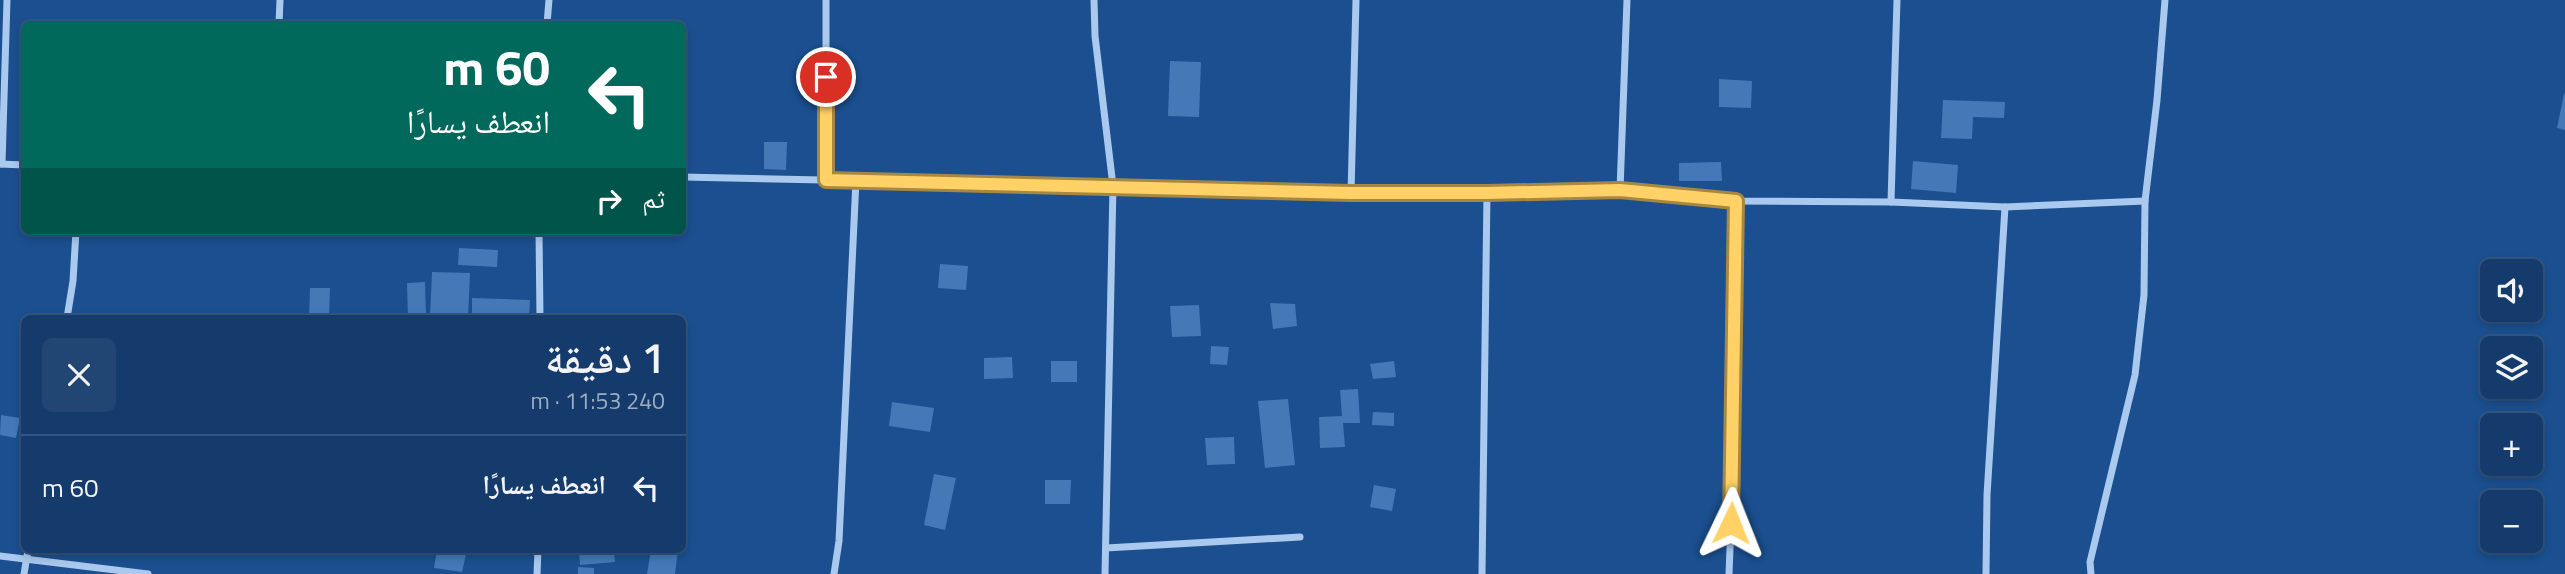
<!DOCTYPE html>
<html lang="ar">
<meta charset="utf-8">
<style>
body{margin:0;font-family:"Titillium Web","Noto Naskh Arabic",sans-serif;background:#214673;color:#f1f3f6;direction:rtl;height:100vh;display:flex;flex-direction:column;font-size:26px;white-space:nowrap}
*{box-sizing:border-box;margin:0}
p{font-size:23px;color:#9dadc1}
.icon{flex:none;width:38px;height:38px;fill:none;stroke:currentColor;stroke-width:2;stroke-linecap:round;stroke-linejoin:round}
.map{position:relative;flex:1;overflow:hidden;direction:ltr}
.drawer{position:absolute;left:21px;top:315px;width:665px;height:238px;display:flex;flex-direction:column;background:#143b6b;border-radius:10px;box-shadow:0 4px 10px #0003,0 0 0 2px #33557e;direction:rtl}
.drawer>*{flex:none}
.top-card{position:absolute;left:21px;top:21px;width:665px;height:214px;border-radius:10px;box-shadow:0 4px 10px #0003,0 0 0 2px #33557e;direction:rtl;background:#00695c;color:#fff;overflow:hidden}
.controls{position:absolute;left:2480px;top:259px;display:grid;gap:14px}
.controls a{display:grid;place-items:center;width:63px;height:63px;border-radius:10px;background:#143b6b;box-shadow:0 4px 10px #0003,0 0 0 2px #33557e;font-size:35px}
.pin{position:absolute;display:grid;place-items:center;width:60px;height:60px;color:#fff;margin:-30px;border:4px solid #fff;border-radius:50%;box-shadow:0 2px 7px #0007}
.me{position:absolute;width:77px;margin:-38px;rotate:2deg;stroke-linejoin:round;filter:drop-shadow(0 0 5px #0008)}
.turn{display:flex;align-items:center;gap:24px;height:147px;padding:0 21px;font-size:32px}
.turn .icon{width:91px;height:91px;stroke-width:2.5}
.turn b{display:block;font-size:49px;line-height:60px}
.then{display:flex;align-items:center;height:66px;padding:0 21px;background:#0003;gap:14px;font-size:26px}
.round{display:grid;place-items:center;flex:none;width:74px;height:74px;border-radius:10px;background:#214673}
.head{display:flex;align-items:center;justify-content:space-between;height:119px;padding:0 21px}
h1{font-size:42px;font-weight:600;line-height:52px}
ul{padding:0;list-style:none}
li{display:flex;align-items:center;gap:21px;height:105px;padding:0 21px;border-top:2px solid #33557e}
li div{flex:1}
li b{display:block;font-size:26px}
li em{font-style:normal}
.map>svg:first-child{display:block}
</style>
<div class="map">
<svg width="2565" height="574" viewBox="0 0 2565 574">
<rect width="100%" height="100%" fill="#1b4f8f"/>
<g fill="#4478b7">
<polygon points="1170,61 1201,62 1199,117 1168,116"/>
<polygon points="1719,79 1752,81 1751,108 1719,107"/>
<polygon points="2564,94 2565,94 2565,130 2557,128"/>
<polygon points="1943,100 2005,102 2004,118 1973,117 1972,139 1941,138"/>
<polygon points="764,142 787,142 786,170 764,169"/>
<polygon points="1913,161 1958,165 1956,193 1911,189"/>
<polygon points="1721,162 1722,181 1679,181 1679,163"/>
<polygon points="459,248 498,250 497,267 458,265"/>
<polygon points="940,264 968,266 966,290 938,288"/>
<polygon points="432,272 470,273 468,318 430,318"/>
<polygon points="425,282 426,318 408,318 407,283"/>
<polygon points="310,288 330,288 329,318 309,318"/>
<polygon points="472,298 530,300 529,318 472,318"/>
<polygon points="1270,303 1295,304 1297,326 1273,329"/>
<polygon points="1199,305 1201,336 1172,337 1170,306"/>
<polygon points="1211,346 1229,347 1227,365 1210,364"/>
<polygon points="1012,357 1013,378 984,379 984,358"/>
<rect x="1051" y="361" width="26" height="21"/>
<polygon points="1394,361 1396,377 1373,379 1370,364"/>
<polygon points="1358,389 1360,423 1343,423 1345,447 1320,448 1319,417 1342,416 1340,390"/>
<polygon points="1288,399 1295,465 1265,468 1258,401"/>
<polygon points="892,402 934,408 930,432 889,426"/>
<polygon points="1373,412 1394,413 1394,426 1372,425"/>
<polygon points="1,415 20,418 16,438 0,435"/>
<polygon points="1234,437 1235,464 1207,465 1205,438"/>
<polygon points="934,474 956,478 945,530 924,525"/>
<polygon points="1045,480 1071,480 1070,504 1045,504"/>
<polygon points="1374,485 1396,489 1392,511 1370,507"/>
<polygon points="437,550 467,550 462,572 434,568"/>
<polygon points="579,550 614,550 615,562 580,565"/>
<polygon points="651,550 678,550 675,574 647,574"/>
<polygon points="578,567 594,568 594,574 578,574"/>
</g>
<g fill="none" stroke-linecap="round" stroke-linejoin="round">
<g stroke="#a9c9ee" stroke-width="7">
<polyline points="1094,0 1095,36 1113,186 1105,574"/>
<polyline points="279,24 280,0"/>
<polyline points="547,24 549,0"/>
<polyline points="0,164 24,165"/>
<polyline points="2,164 7,0"/>
<polyline points="682,177 1113,186 1351,193 1487,193 1620,190 1736,201 1891,202 2005,207 2145,201"/>
<polyline points="826,180 826,0"/>
<polyline points="1620,190 1627,0"/>
<polyline points="1351,193 1356,0"/>
<polyline points="1891,202 1897,0"/>
<polyline points="539,231 540,318"/>
<polyline points="67,318 73,281 76,231"/>
<polyline points="1106,548 1300,537"/>
<polyline points="0,556 148,574"/>
<polyline points="24,574 28,550"/>
<polyline points="537,574 538,550"/>
<polyline points="834,574 839,541 856,180"/>
<polyline points="1482,574 1487,193"/>
<polyline points="1729,574 1733,473 1736,201"/>
<polyline points="1986,574 1987,495 2005,207"/>
<polyline points="2091,574 2090,562 2135,375 2144,295 2145,201 2157,100 2165,0"/>
</g>
</g>
<g fill="none" stroke-linecap="round" stroke-linejoin="round">
<g stroke="#a68842" stroke-width="18">
<polyline id="route" points="826,77 826,180 1351,193 1486,193 1620,190 1736,201 1731,523"/>
</g>
<use href="#route" stroke="#ffd166" stroke-width="12"/>
</g>
</svg>
<div class="controls">
<a><svg class="icon" aria-label="sound" viewBox="0 0 24 24"><path d="M4 9h4l5-4v14l-5-4H4zM17 9q2 3 0 6"/></svg></a>
<a><svg class="icon" aria-label="layers" viewBox="0 0 24 24"><path d="M12 4l9 5-9 5-9-5zM3 14l9 5 9-5"/></svg></a>
<a>+</a>
<a>−</a>
</div>
<div class="pin" style="left:826px;top:77px;background:#d93025"><svg class="icon" aria-label="arrive" viewBox="0 0 24 24"><path d="M6 21V4h12l-3 4 3 4H6"/></svg></div>
<svg class="me" style="left:1731px;top:523px" viewBox="-20 -20 40 40"><path d="M0-17L14 15 0 8-14 15z" fill="#ffd166" stroke="#fff" stroke-width="4"/></svg>
<div class="top-card">
<div class="turn"><svg class="icon" aria-label="left" viewBox="0 0 24 24"><path d="M17 20v-9H6M10 6l-5 5 5 5"/></svg><div><b>60 m</b>انعطف يسارًا</div></div>
<div class="then">ثم<svg class="icon" aria-label="right" viewBox="0 0 24 24"><path d="M7 20v-9h11M14 6l5 5-5 5"/></svg></div>
</div>
<section class="drawer">
<div class="head"><div><h1>1 دقيقة</h1><p>240 m · 11:53</p></div><a class="round"><svg class="icon" aria-label="close" viewBox="0 0 24 24"><path d="M6 6l12 12M18 6L6 18"/></svg></a></div>
<ul>
<li><svg class="icon" aria-label="left" viewBox="0 0 24 24"><path d="M17 20v-9H6M10 6l-5 5 5 5"/></svg><div><b>انعطف يسارًا</b></div><em>60 m</em></li>
</ul>
</section>
</div>
